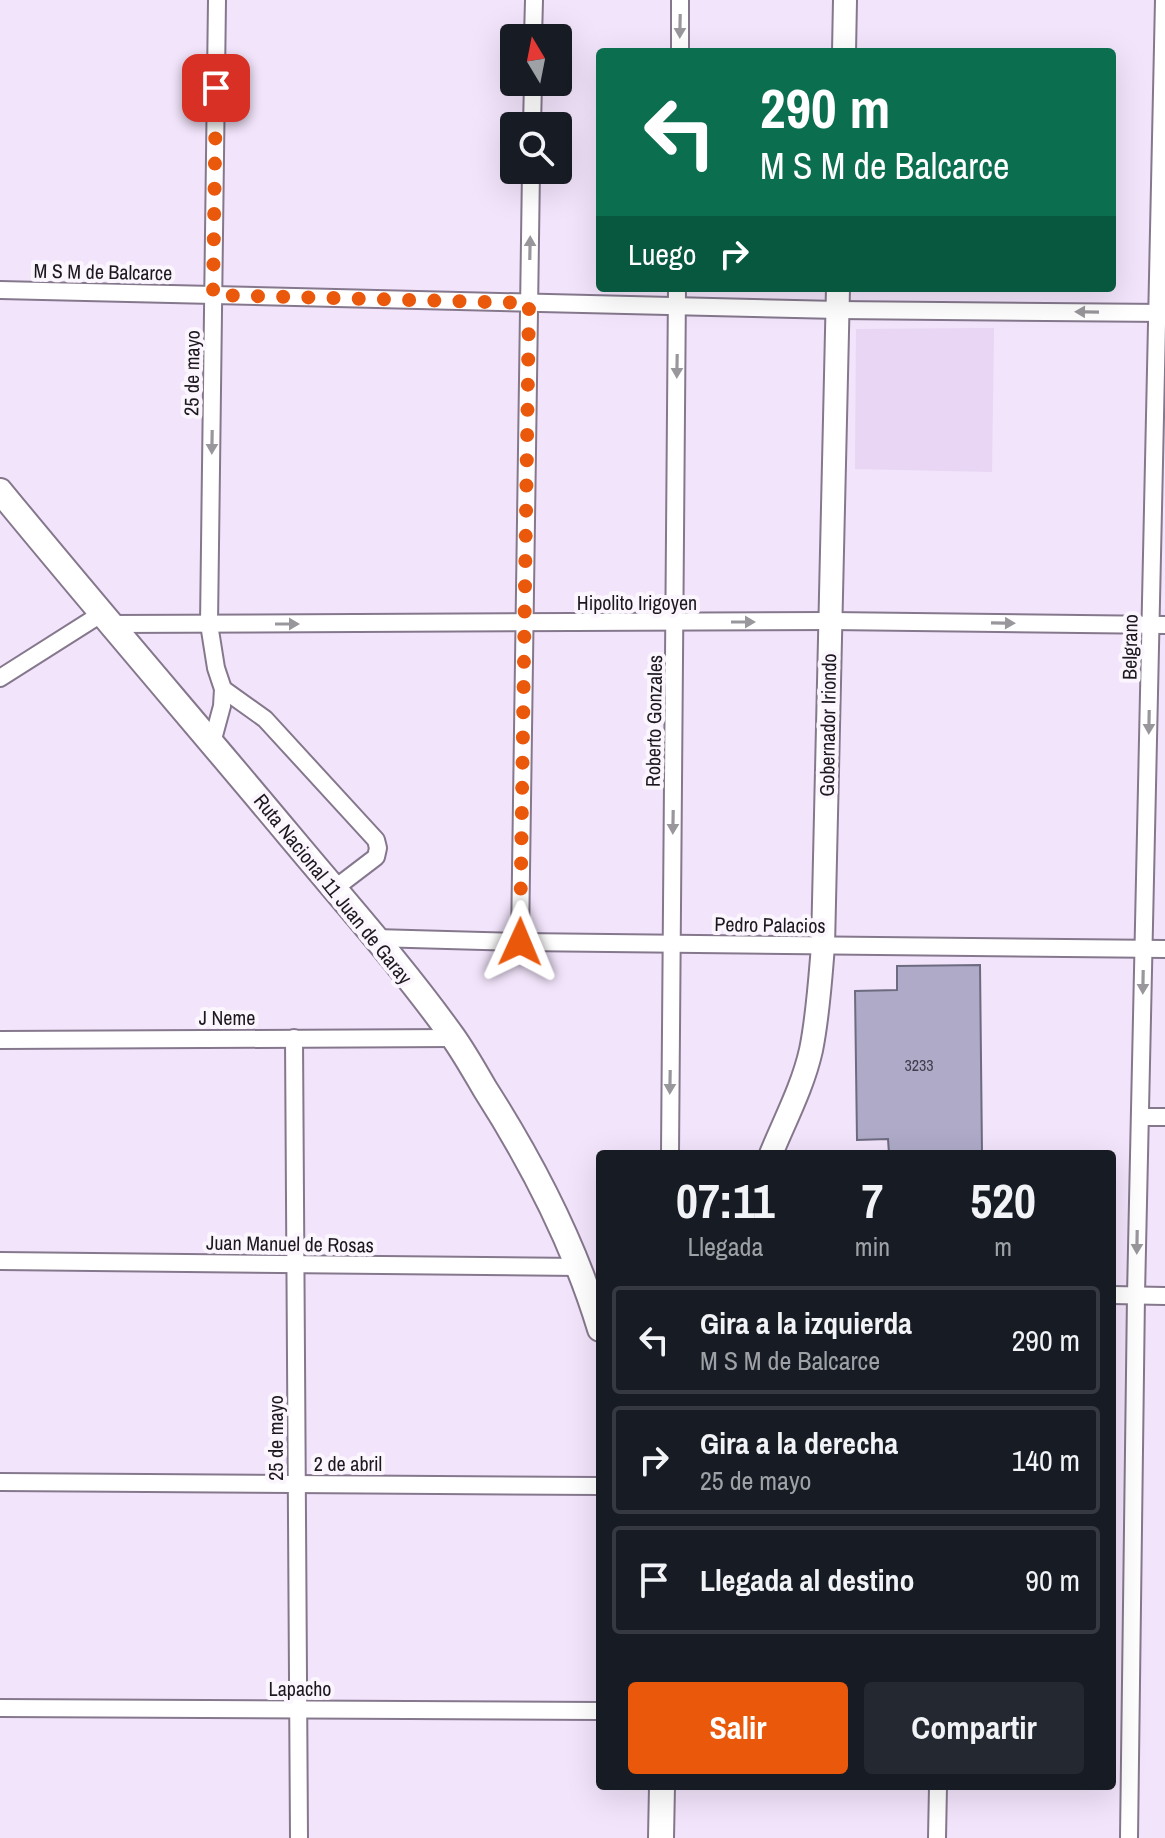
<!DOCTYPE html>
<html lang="es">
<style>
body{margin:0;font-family:"Archivo Narrow",sans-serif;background:#242831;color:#f1f3f6;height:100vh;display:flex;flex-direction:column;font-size:30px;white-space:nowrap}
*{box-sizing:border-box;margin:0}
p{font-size:26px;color:#9ea1a6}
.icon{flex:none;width:44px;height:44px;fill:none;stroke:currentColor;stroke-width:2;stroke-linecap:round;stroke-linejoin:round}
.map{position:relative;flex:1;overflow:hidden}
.panel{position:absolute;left:596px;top:1150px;width:520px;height:640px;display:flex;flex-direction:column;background:#171b24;border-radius:8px;box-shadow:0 8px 32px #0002}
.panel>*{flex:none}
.hud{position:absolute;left:596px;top:48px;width:520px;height:244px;border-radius:8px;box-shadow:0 8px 32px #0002;background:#0b6e4f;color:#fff;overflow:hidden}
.needle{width:52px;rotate:350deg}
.fabs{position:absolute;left:500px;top:24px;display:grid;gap:16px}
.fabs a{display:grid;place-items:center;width:72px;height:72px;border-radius:8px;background:#171b24;box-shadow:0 8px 32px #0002;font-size:40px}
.pin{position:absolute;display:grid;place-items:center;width:68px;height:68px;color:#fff;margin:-34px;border-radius:16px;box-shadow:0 4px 12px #0006}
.me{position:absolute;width:88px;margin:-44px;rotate:1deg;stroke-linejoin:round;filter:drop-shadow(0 0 6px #0008)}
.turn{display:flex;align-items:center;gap:28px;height:168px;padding:0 32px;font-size:36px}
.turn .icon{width:104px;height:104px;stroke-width:2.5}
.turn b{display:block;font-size:56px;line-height:68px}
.then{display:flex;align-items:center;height:76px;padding:0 32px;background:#0003;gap:16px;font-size:30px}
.eta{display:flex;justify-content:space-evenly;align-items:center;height:136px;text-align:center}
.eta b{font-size:48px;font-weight:700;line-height:56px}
.button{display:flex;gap:16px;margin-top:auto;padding:16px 32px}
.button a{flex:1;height:92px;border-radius:8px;background:#ea580c;color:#fff;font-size:32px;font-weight:700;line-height:92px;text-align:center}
.button a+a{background:#242831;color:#f1f3f6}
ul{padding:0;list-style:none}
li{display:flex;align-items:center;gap:24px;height:108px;margin:0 16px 12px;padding:0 16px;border:4px solid #363941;border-radius:8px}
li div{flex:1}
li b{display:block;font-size:30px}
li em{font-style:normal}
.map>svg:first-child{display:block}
</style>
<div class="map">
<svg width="1165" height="1838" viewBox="0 0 1165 1838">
<rect width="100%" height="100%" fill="#f2e4fb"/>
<polygon fill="#e8d6f4" points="994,328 992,472 855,469 856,329"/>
<polygon fill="#aeaac8" stroke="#6d6b80" stroke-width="2" points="980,965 982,1154 889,1154 888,1139 857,1140 855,991 897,990 897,966"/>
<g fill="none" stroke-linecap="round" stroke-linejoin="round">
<g stroke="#85788d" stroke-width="20">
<g id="minor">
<polyline points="533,38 534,0"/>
<polyline points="680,52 680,0"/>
<polyline points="532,126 533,82"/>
<polyline points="0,290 838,310 1165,313"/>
<polyline points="110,624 831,621 1165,625"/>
<polyline points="0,678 101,614"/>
<polyline points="223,689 265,719 376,840 378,848 376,857 334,889"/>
<polyline points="212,743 222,706 223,689 216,668 209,624 217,0"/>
<polyline points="375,938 520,942 1165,949"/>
<polyline points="520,942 531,170"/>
<polyline points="294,1038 299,1838"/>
<polyline points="0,1040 453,1038"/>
<polyline points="1140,1117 1165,1117"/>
<polyline points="670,1154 677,288"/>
<polyline points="0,1261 579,1267"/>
<polyline points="1112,1295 1165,1296"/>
<polyline points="0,1482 600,1486"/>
<polyline points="0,1708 600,1711"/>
<polyline points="937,1838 938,1786"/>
<polyline points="1129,1838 1136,1295 1164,0"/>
</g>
</g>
<g stroke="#85788d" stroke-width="26">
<g id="major">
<polyline points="844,52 845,0"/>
<path d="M 771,1154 C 785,1120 803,1086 811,1050 C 818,1016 820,981 823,946 L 838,288"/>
</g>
</g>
<g stroke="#85788d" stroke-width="28">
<g id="highway">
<path d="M 0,491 C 95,607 193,720 289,835 C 344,901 403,967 453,1037 C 465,1054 475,1072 485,1089 C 533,1164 574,1243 600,1329"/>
<polyline points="661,1838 662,1786"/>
</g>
</g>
<use href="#minor" stroke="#fff" stroke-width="16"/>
<use href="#major" stroke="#fff" stroke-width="22"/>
<use href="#highway" stroke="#fff" stroke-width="24"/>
</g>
<defs><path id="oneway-solid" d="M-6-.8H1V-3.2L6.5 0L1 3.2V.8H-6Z" transform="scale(2)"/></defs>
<g fill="#99979b">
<use href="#oneway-solid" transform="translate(680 26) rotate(91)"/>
<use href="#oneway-solid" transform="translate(530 248) rotate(-89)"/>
<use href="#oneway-solid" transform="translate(1087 312) rotate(-179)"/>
<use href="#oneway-solid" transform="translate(677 366) rotate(91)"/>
<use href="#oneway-solid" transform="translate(212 442) rotate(91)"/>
<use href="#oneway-solid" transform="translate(743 622)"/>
<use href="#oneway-solid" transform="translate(1003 623) rotate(1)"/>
<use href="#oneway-solid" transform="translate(287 624)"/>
<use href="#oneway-solid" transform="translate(1149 722) rotate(91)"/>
<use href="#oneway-solid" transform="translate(673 822) rotate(91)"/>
<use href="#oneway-solid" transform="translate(1143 982) rotate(91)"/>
<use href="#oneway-solid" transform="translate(670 1082) rotate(91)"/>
<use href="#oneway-solid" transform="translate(1137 1242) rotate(91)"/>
</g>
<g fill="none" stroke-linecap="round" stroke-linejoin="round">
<polyline stroke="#ea580c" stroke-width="14" stroke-dasharray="0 25.2" points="216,88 213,295 529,303 520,942"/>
</g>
<g text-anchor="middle" stroke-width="8" stroke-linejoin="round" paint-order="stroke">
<g font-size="16" fill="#413c4a">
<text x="919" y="1071">3233</text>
</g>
<g font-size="20" fill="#1d1820" stroke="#fbf5fe">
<text transform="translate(103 272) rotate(1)" y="7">M S M de Balcarce</text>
<text transform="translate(192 373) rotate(-89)" y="7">25 de mayo</text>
<text x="637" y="610">Hipolito Irigoyen</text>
<text transform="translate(1130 647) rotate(-89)" y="7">Belgrano</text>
<text transform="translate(654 721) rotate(-89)" y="7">Roberto Gonzales</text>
<text transform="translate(828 725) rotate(-89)" y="7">Gobernador Iriondo</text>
<text transform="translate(333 889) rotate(51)" y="7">Ruta Nacional 11 Juan de Garay</text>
<text transform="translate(770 925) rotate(1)" y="7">Pedro Palacios</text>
<text x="227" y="1025">J Neme</text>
<text transform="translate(290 1244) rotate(1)" y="7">Juan Manuel de Rosas</text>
<text transform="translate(276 1438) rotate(-90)" y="7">25 de mayo</text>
<text x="348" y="1471">2 de abril</text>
<text x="300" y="1696">Lapacho</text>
</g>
</g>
</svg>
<div class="fabs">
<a><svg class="needle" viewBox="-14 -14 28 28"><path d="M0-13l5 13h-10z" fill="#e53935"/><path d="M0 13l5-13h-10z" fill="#9ea1a6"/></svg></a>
<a><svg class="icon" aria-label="search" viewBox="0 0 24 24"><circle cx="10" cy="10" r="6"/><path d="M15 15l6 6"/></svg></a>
</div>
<div class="pin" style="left:216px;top:88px;background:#d93025"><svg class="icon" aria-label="arrive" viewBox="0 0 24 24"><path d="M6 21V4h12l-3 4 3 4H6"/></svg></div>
<svg class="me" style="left:520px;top:942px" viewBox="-20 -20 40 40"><path d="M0-17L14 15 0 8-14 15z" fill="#ea580c" stroke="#fff" stroke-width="4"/></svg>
<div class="hud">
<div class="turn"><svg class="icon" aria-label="left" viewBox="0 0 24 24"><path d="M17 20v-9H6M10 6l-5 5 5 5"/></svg><div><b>290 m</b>M S M de Balcarce</div></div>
<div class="then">Luego<svg class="icon" aria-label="right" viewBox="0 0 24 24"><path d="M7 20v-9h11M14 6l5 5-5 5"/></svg></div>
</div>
<section class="panel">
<div class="eta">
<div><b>07:11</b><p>Llegada</p></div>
<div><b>7</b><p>min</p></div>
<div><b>520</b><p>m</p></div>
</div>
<ul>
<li><svg class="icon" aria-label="left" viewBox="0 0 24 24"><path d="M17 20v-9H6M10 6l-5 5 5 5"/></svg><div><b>Gira a la izquierda</b><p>M S M de Balcarce</p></div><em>290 m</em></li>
<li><svg class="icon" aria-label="right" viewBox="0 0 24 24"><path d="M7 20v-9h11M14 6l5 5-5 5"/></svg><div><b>Gira a la derecha</b><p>25 de mayo</p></div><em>140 m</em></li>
<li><svg class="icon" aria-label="arrive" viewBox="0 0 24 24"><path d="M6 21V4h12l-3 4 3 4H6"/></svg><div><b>Llegada al destino</b></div><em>90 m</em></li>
</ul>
<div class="button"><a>Salir</a><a>Compartir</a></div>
</section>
</div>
